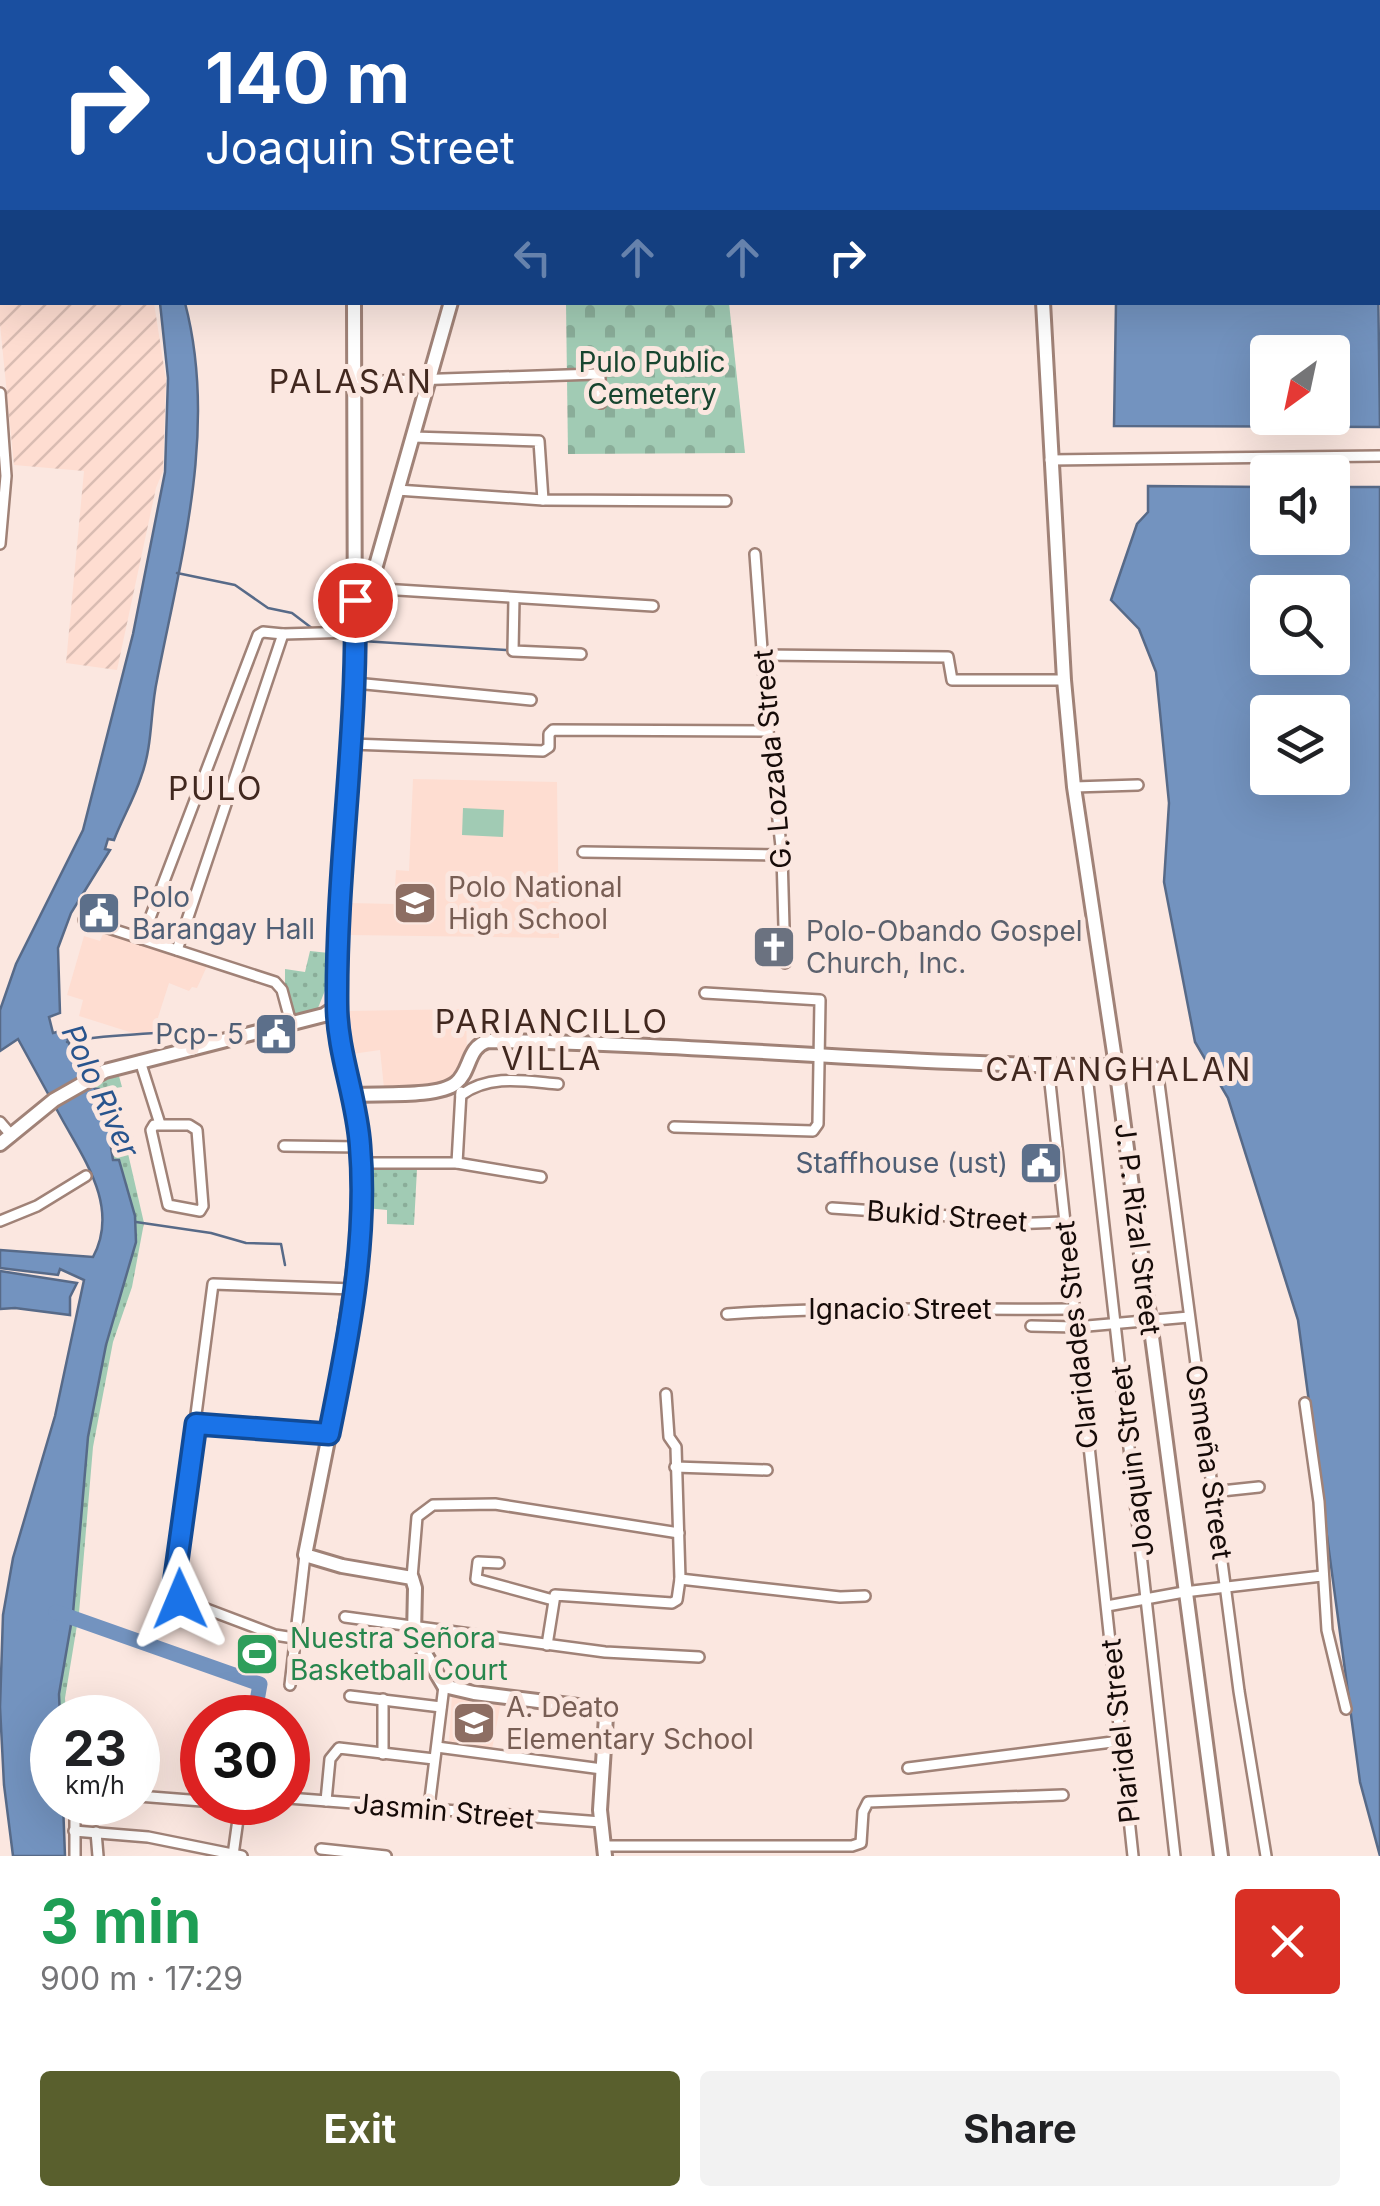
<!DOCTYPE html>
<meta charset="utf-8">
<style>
body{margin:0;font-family:Inter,sans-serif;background:#f2f2f2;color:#202124;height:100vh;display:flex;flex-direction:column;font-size:38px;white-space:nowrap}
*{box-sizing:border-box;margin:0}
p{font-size:32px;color:#757577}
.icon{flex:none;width:55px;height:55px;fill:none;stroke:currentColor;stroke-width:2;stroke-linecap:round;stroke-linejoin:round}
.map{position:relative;height:1856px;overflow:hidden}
.details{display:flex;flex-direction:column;background:#fff;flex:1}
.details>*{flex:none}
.top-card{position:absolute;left:0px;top:0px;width:1380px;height:305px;box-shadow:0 10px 40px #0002;background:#1a4fa0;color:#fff;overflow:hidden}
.needle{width:65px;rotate:213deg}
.controls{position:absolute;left:1250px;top:335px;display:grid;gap:20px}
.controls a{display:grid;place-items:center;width:100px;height:100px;border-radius:10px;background:#fff;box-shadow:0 10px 40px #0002;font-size:50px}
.speed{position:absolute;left:30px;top:1695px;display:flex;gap:20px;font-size:50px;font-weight:700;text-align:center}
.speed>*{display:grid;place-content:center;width:130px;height:130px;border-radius:50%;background:#fff;box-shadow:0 10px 40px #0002;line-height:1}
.speed small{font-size:25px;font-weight:400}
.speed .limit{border:15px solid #d22;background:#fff;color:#111}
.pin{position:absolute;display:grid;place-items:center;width:85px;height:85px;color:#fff;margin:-42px;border:5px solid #fff;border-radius:50%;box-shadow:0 2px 10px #0007}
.me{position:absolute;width:110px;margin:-55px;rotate:359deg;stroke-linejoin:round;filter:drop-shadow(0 0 8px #0008)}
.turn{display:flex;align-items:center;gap:35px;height:210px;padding:0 40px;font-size:45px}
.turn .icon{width:130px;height:130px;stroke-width:2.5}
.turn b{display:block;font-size:70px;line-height:85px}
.lanes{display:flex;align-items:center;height:95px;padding:0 40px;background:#0003;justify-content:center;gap:50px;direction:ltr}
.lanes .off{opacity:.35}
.round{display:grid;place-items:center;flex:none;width:105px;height:105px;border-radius:10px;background:#f2f2f2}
.headline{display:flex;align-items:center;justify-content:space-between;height:170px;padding:0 40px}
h1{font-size:60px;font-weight:700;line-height:75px;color:#1e9e55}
.primary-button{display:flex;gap:20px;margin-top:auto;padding:20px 40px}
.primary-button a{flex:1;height:115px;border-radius:10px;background:#595f2d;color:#fff;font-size:40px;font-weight:700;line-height:115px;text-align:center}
.primary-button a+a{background:#f2f2f2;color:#202124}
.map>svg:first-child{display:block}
</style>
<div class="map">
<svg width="1380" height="1856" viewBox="0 0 1380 1856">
<defs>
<pattern id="industrial-furrows" width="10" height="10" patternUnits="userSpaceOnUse" patternTransform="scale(2.5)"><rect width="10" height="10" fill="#feddd1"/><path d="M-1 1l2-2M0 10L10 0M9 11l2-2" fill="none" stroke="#d9bcb2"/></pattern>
<pattern id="cemetery-stones" width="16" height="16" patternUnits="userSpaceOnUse" patternTransform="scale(2.5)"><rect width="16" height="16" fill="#a1cbb4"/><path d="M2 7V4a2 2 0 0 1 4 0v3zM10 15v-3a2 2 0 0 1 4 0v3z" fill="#8aad99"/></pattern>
<pattern id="park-dots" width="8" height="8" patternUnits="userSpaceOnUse" patternTransform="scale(2.5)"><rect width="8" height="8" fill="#a1cbb4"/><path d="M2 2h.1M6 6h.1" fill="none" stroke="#8aad99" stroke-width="1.8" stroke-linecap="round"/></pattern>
</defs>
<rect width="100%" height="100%" fill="#fbe7e0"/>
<g fill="#feddd1">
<polygon points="413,779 557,782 559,938 348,935 350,903 394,904 396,870 409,871"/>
<polygon points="105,929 208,964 197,988 192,987 189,991 169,983 153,1033 139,1035 79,1016 83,1000 67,995 84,936 100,941"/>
<polygon points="466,1009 467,1056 453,1079 440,1085 384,1088 380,1050 352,1054 347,1011"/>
<polygon points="452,1694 501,1702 492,1749 449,1743"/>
</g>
<polygon fill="url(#industrial-furrows)" points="0,0 94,0 2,2 2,302 154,303 166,380 163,471 156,488 117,670 66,663 84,471 14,465 0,324"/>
<polygon fill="#a1cbb4" points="463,808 504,810 503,837 462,835"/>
<polygon fill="url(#cemetery-stones)" points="566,303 729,303 745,453 568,454"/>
<g fill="url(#park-dots)">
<polygon points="310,951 329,953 326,988 318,1008 293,1017 285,987 285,969 305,972"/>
<polygon points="119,1076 122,1087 109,1089 109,1103 121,1123 144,1223 132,1287 113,1342 93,1447 79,1613 65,1698 66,1717 60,1718 59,1694 73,1613 88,1437 104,1341 136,1242 135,1216 120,1161 114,1161 93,1083"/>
<polygon points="365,1168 417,1169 414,1225 387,1224 387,1210 365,1208"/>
</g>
<g fill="#7393bf" stroke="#576a88" stroke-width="2.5" fill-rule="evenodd">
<polygon points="1098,0 1380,0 1380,195 1378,2 1084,2"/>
<path d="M 1378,277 L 1380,427 L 1114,426 L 1116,303 L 1378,302 ZM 1332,352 L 1332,418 L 1268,418 L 1268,352 Z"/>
<path d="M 160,303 L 185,303 C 218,428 181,557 157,680 C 150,712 153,745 141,777 C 134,799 122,819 114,840 L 108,839 L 105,849 L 110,850 L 71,913 L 58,948 L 60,1013 L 49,1017 L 53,1033 L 65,1030 C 73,1062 80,1062 95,1089 L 99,1089 L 101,1107 L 111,1126 L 114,1126 L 116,1145 L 111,1147 L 113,1160 L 119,1160 L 135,1216 L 136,1242 L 106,1345 L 88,1437 L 73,1613 L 59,1694 L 60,1717 L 52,1718 L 52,1802 L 63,1803 L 65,1856 L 13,1856 L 4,1785 L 0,1707 L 3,1615 L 13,1558 L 55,1416 L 84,1280 L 60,1269 L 58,1275 L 0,1268 L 0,1250 L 93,1257 C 119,1209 86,1162 63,1121 C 48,1094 33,1066 18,1039 L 0,1051 L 0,1010 L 16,964 L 83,830 L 133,634 L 165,472 L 168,378 Z"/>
<path d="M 1148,486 L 1267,487 L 1268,538 L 1332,538 L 1333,487 L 1380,487 L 1380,1856 L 1360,1782 L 1298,1320 L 1228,1098 L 1195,1042 L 1164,882 L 1169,803 L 1156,672 L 1139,629 L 1111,600 L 1137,524 L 1148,512 ZM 1268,592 L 1332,592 L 1332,658 L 1268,658 ZM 1268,712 L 1332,712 L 1332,778 L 1268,778 Z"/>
<polygon points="0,1271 77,1283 70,1297 70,1315 15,1308 0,1309"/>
</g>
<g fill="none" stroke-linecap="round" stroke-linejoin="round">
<g stroke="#576a88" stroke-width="2.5">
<polyline points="177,573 235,585 268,608 292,613 313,629"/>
<polyline points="362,641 506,650"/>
<path d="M 67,1042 C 107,1033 149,1036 190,1029"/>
<polyline points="136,1222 211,1233 246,1243 281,1244 285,1265"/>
</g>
<polyline stroke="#7393bf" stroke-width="15" points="56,1612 260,1684 254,1718"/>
<g stroke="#a08277" stroke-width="14">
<g id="street">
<polyline points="353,382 596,374 600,378 601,403"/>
<polyline points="0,393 6,476 0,544"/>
<polyline points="413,437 539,441 543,500"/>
<polyline points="1050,460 1380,456"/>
<polyline points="397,490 543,500 726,501"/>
<polyline points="755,554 768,731 782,855 785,963"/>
<polyline points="366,588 653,606"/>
<polyline points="514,598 513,651 581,654"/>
<polyline points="762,655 948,657 952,680 1064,680"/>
<polyline points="355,683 531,700"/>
<polyline points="351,744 543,751 549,747 549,734 553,730 768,731"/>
<polyline points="1074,787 1138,785"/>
<polyline points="583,852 782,855"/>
<polyline points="84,920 275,982 282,990 291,1023"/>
<polyline points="142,939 258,635 263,632 283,634 356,632"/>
<polyline points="177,950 283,634"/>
<polyline points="140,1061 160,1124"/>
<polyline points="1048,1064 1133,1856"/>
<polyline points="1086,1066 1175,1856"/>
<polyline points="1116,1066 1148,1064 1157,1068 1239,1691 1266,1856"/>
<path d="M 461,1095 C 490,1074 524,1081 558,1084"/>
<polyline points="0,1122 12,1136"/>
<polygon points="154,1125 189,1125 197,1130 203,1206 200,1211 168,1205 151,1130"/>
<polyline points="674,1127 813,1131 818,1124 820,1000 705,993"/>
<polyline points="284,1146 361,1147"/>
<polyline points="361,1163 457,1163 541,1177"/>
<polyline points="457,1163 461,1092"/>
<polyline points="832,1208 995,1219 1009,1224 1063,1222"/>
<polyline points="0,1221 37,1206 86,1176"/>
<path d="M 727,1314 C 843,1306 958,1310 1073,1309"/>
<polyline points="1031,1326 1076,1327 1189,1317"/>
<polyline points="1305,1403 1319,1502 1327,1630 1346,1709"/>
<polyline points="196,1423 329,1434"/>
<polyline points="675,1467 767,1470"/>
<polyline points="1212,1492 1259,1487"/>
<polyline points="499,1563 478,1562 476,1579 553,1600"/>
<polyline points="412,1578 417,1517 433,1505 495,1504 679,1533"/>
<polyline points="680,1579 840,1597 865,1596"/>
<polyline points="1107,1606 1184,1592 1322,1576"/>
<polyline points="345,1617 605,1652 699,1657"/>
<polyline points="294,1638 275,1635 180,1599 173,1591 213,1284 353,1289"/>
<polyline points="547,1645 555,1595 672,1603 677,1600 680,1579 676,1447 669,1437 666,1394"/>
<polyline points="290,1685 305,1555"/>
<polyline points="350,1696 441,1707"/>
<polyline points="383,1699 383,1754"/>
<polyline points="437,1747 602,1769"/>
<polyline points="908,1768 1120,1741"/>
<polyline points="138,1796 202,1801"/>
<polyline points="288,1798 601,1822"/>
<polyline points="326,1801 330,1759 339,1748 434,1759"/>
<polyline points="75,1802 75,1856"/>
<polyline points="216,1802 240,1805 256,1802"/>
<polyline points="429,1807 444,1686"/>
<polyline points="74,1831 148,1837 242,1856"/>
<polyline points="96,1832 98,1856"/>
<polyline points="604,1846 852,1846 861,1843 863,1812 868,1802 1063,1795"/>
<polyline points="321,1849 386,1856"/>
<polyline points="233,1855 240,1805"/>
</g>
</g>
<g stroke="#a08277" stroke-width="18">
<g id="secondary">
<polyline points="350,0 350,2"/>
<polyline points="990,0 991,2"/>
<polyline points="536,2 537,0"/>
<polyline points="354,302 355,683 336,1007 347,1072 354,1095 361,1147 360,1226 334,1410 305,1555 342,1566 412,1578 415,1588 414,1635 444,1686 474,1693 602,1709 606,1716 600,1810 605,1856"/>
<polyline points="1043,302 1064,680 1074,787 1116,1066 1221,1856"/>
<polyline points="355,596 366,588 375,569 451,302"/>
<path d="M 354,1095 C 379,1093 438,1098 456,1083 C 471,1071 467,1047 488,1041 C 698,1043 907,1066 1116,1066"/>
<polyline points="0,1144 54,1100 105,1071 324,1015 336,1007"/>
</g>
</g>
<use href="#street" stroke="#fff" stroke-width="9"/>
<use href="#secondary" stroke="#fff" stroke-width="12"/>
</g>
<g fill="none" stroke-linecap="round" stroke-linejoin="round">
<g stroke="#114b97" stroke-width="25">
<path id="route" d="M 180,1599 L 173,1591 L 196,1424 L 329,1434 C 348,1341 368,1241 360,1146 C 357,1098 337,1053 337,1004 C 336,869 358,735 355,600"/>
</g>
<use href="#route" stroke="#1a73e8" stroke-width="18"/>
</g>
<defs>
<g id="school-square" transform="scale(2.25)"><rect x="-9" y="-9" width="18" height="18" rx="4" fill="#8d6e63" stroke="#fbe7e0"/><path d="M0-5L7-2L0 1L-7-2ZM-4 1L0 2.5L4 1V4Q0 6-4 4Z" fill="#fff"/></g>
<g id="civic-square" transform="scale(2.25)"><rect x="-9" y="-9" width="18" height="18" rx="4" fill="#5c6f8a" stroke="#fbe7e0"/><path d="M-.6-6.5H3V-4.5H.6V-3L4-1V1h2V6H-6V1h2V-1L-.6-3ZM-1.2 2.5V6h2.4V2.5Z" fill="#fff"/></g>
<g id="church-square" transform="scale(2.25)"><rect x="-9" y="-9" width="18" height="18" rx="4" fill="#6b7280" stroke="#fbe7e0"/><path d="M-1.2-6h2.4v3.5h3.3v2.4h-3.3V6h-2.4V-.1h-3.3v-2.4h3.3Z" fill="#fff"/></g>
<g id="stadium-square" transform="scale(2.25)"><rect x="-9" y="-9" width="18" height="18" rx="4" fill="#2e9e5b" stroke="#fbe7e0"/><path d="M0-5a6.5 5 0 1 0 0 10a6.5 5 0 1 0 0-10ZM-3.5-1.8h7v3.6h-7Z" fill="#fff"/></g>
</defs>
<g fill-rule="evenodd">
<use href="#school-square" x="415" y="903"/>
<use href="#civic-square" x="99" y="913"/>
<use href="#church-square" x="774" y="947"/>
<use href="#civic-square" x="276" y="1034"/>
<use href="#civic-square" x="1041" y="1163"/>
<use href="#stadium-square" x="257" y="1654"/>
<use href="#school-square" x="474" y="1723"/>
</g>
<g text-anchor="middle" stroke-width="10" stroke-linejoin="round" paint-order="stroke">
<g font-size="28" fill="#17452f" stroke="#fbe7e0">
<text x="652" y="372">Pulo Public<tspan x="652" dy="32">Cemetery</tspan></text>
</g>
<g font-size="28" fill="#160b08" stroke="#fbe7e0">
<text transform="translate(772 759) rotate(-95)" y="10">G. Lozada Street</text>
<text transform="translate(947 1216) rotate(4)" y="10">Bukid Street</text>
<text transform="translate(1138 1229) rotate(83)" y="10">J. P. Rizal Street</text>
<text x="900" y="1319">Ignacio Street</text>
<text transform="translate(1076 1335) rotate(-96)" y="10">Claridades Street</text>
<text transform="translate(1132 1461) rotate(-97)" y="10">Joaquin Street</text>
<text transform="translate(1209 1462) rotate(82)" y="10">Osmeña Street</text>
<text transform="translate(1120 1731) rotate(-96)" y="10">Plaridel Street</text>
<text transform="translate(444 1811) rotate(5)" y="10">Jasmin Street</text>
</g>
<g font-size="28" fill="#785e54" stroke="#fbe7e0" text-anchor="start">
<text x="448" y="897">Polo National<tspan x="448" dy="32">High School</tspan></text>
<text x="506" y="1717">A. Deato<tspan x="506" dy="32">Elementary School</tspan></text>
</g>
<g font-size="28" fill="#4e5e75" stroke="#fbe7e0" text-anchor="end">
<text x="132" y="907" text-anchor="start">Polo<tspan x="132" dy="32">Barangay Hall</tspan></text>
<text x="244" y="1044">Pcp- 5</text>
<text x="1008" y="1173">Staffhouse (ust)</text>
</g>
<g font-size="28" fill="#5b616d" stroke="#fbe7e0" text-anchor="start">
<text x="806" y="941">Polo-Obando Gospel<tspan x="806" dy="32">Church, Inc.</tspan></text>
</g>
<g font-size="28" fill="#27864d" stroke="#fbe7e0" text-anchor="start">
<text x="290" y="1648">Nuestra Señora<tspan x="290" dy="32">Basketball Court</tspan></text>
</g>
<g font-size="30" font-style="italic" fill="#28548d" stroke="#fbe7e0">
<text transform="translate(100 1091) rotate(65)" y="10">Polo River</text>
</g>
<g font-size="32" letter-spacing="2.5" fill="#41281f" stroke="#fbe7e0">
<text x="351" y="393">PALASAN</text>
<text x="216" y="800">PULO</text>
<text x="552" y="1033">PARIANCILLO<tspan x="552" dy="37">VILLA</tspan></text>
<text x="1119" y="1081">CATANGHALAN</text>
</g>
</g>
</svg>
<div class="controls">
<a><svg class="needle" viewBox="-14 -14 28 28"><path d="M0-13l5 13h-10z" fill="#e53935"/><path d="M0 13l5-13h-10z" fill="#757577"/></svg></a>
<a><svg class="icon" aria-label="sound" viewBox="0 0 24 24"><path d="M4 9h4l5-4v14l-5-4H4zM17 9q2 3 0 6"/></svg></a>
<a><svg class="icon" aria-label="search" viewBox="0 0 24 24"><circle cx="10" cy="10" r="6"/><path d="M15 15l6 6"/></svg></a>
<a><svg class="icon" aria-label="layers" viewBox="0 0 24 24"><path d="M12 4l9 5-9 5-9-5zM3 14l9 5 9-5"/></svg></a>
</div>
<div class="speed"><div>23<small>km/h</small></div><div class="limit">30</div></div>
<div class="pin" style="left:355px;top:600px;background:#d93025"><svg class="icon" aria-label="arrive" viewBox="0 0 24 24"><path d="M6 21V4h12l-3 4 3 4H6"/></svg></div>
<svg class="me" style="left:180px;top:1599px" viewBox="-20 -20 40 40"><path d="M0-17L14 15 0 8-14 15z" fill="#1a73e8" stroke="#fff" stroke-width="4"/></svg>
<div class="top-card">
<div class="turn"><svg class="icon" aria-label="right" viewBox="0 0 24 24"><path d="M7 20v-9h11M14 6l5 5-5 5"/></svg><div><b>140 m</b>Joaquin Street</div></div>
<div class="lanes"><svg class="icon off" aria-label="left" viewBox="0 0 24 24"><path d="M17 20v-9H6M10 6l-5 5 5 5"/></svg><svg class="icon off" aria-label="ahead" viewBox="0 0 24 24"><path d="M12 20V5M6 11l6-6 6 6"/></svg><svg class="icon off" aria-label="ahead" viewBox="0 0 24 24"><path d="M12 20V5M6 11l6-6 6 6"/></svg><svg class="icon" aria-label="right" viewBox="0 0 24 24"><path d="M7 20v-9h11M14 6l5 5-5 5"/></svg></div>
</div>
</div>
<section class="details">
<div class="headline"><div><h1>3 min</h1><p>900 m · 17:29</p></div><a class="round" style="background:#d93025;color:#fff"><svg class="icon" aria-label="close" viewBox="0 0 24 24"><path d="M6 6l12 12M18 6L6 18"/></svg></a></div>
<div class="primary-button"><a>Exit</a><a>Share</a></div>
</section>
